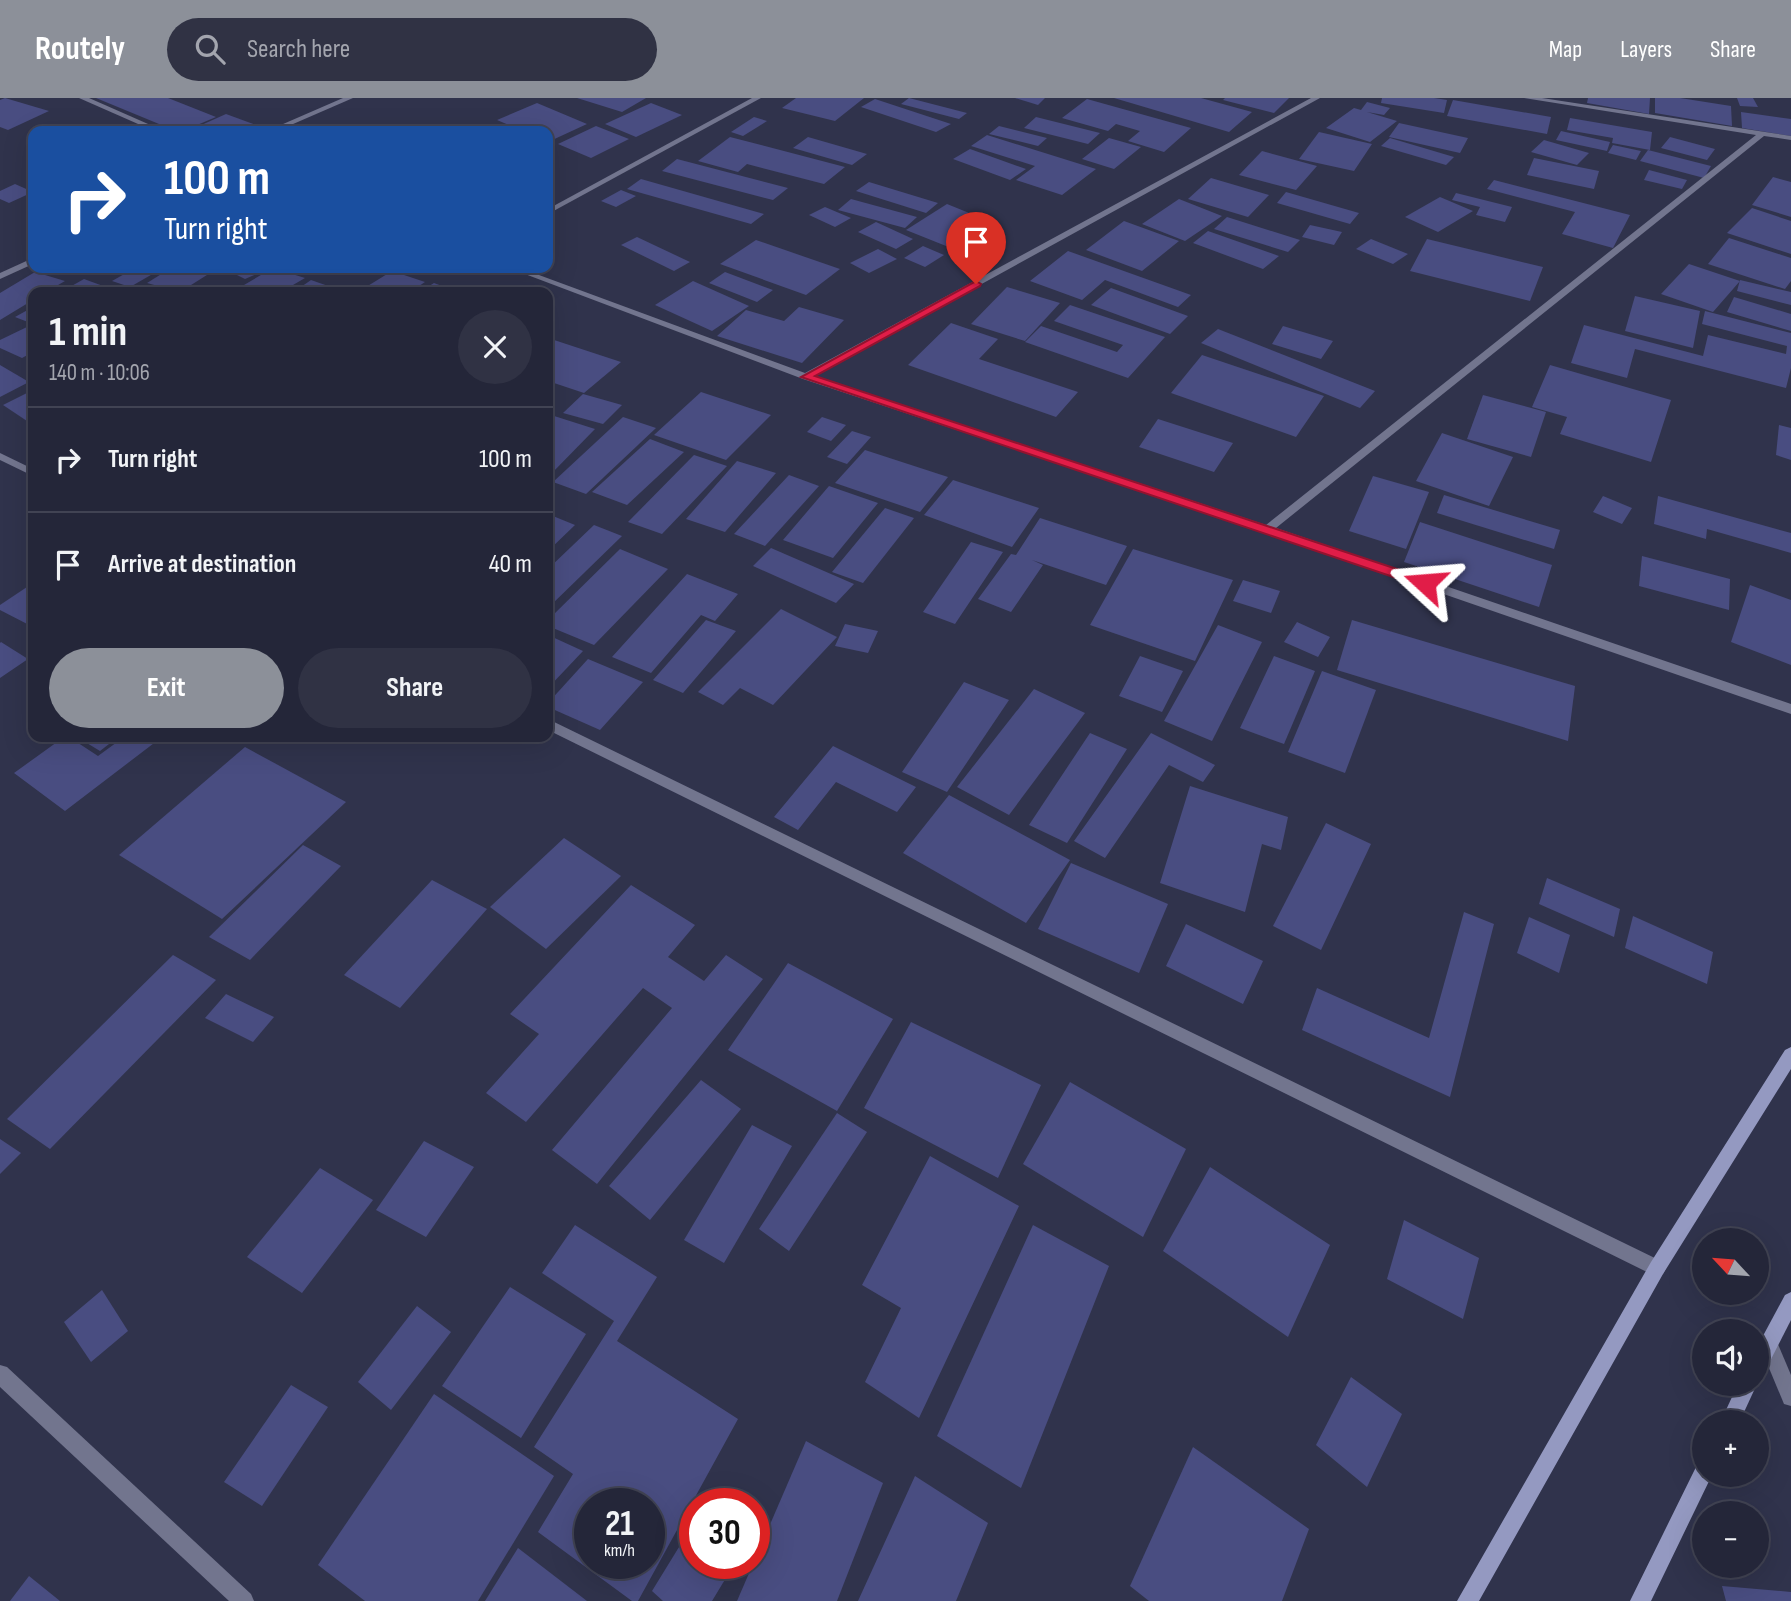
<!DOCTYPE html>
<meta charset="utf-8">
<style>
body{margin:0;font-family:"Sofia Sans Condensed",sans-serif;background:#303244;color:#f1f3f6;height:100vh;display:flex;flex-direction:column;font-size:26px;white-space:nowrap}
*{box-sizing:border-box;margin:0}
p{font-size:23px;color:#a3a5ae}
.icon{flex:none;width:38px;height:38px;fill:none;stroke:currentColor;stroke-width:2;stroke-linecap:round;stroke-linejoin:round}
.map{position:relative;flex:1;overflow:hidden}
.side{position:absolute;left:28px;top:189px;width:525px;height:455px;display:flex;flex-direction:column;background:#242639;border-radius:14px;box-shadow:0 7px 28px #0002,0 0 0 2px #414353}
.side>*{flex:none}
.top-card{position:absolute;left:28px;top:28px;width:525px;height:147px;border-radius:14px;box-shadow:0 7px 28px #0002,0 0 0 2px #414353;background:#1a4fa0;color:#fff;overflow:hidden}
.needle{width:46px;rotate:296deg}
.fabs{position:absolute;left:1692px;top:1130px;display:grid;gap:14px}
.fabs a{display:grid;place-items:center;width:77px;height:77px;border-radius:50%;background:#242639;box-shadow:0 7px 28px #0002,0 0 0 2px #414353;font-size:35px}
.speed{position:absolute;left:574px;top:1390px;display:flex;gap:14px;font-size:35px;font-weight:700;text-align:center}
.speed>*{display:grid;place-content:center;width:91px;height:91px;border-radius:50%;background:#242639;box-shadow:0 7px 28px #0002,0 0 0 2px #414353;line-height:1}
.speed small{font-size:18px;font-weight:400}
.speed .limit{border:10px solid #d22;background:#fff;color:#111}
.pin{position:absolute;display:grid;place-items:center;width:60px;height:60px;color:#fff;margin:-72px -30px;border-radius:50% 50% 50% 0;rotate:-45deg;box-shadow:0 0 7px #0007}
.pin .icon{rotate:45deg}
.me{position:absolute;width:77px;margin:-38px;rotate:289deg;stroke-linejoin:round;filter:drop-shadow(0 0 5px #0008)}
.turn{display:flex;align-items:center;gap:24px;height:147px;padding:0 21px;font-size:32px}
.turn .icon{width:91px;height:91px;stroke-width:2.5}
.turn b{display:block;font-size:49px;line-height:60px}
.round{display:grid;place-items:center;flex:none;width:74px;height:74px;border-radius:37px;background:#303244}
.summary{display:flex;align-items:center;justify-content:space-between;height:119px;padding:0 21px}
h1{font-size:42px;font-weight:700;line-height:52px}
.action{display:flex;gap:14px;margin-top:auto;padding:14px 21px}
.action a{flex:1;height:80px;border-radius:42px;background:#8c9099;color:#fff;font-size:28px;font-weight:700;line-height:80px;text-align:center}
.action a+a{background:#303244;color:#f1f3f6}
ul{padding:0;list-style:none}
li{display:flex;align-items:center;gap:21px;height:105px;padding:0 21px;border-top:2px solid #414353}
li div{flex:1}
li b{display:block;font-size:26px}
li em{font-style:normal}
header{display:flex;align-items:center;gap:42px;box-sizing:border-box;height:98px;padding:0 35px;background:#8c9099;color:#fff}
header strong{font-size:33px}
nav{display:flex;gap:38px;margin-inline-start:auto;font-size:24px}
.search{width:490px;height:63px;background:#303244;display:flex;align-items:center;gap:18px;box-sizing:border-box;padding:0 24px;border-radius:38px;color:#a3a5ae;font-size:26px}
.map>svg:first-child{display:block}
</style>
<header>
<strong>Routely</strong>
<div class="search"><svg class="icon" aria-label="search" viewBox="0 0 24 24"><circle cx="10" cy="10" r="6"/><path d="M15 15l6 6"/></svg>Search here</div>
<nav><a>Map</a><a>Layers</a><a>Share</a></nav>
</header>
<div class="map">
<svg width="1791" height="1503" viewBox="0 0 1791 1503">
<rect width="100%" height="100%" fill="#30334c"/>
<g fill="#494d81" fill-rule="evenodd">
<polygon points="5,0 49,13 8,32 0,29 0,2"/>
<polygon points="96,0 168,0 216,19 183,33 176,33"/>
<polygon points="577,0 646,0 622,14"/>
<polygon points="796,0 864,0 835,23 782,10"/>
<polygon points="909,0 967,15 959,21 901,6"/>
<polygon points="1015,0 1045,0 1038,7"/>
<polygon points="1114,0 1201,0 1252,14 1229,34"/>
<polygon points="1225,0 1289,0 1274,15 1223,2"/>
<polygon points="1382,0 1434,0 1447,2 1444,15 1381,5"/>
<polygon points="1588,0 1650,0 1649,16 1587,5"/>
<polygon points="1655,0 1680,0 1731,8 1732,28 1655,15"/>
<polygon points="1737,0 1753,0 1758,9 1740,8"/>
<polygon points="875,1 951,26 936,34 861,9"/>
<polygon points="1087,1 1191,30 1164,54 1128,43 1140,33 1116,26 1108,33 1062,20"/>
<polygon points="1453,2 1551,19 1547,36 1447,18"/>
<polygon points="1367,4 1390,10 1384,17 1367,14 1397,23 1370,44 1326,30 1354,10 1361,12"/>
<polygon points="537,5 587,26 548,44 548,33 523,33 497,22"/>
<polygon points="651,5 682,17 636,39 605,26"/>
<polygon points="1741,14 1791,21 1791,38 1742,30"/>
<polygon points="226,16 256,27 244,33 188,33"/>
<polygon points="754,19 767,23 743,38 731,34"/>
<polygon points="1036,19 1100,35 1088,46 1024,30"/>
<polygon points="1570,20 1652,34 1650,52 1612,45 1613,40 1567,32"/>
<polygon points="1399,25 1468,40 1460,55 1389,39"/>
<polygon points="596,28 629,41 591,60 558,46"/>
<polygon points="999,28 1047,40 1038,48 989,36"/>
<polygon points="1561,33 1610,44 1607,53 1556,42"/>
<polygon points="1319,34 1372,46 1354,73 1299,61"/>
<polygon points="987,37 1096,71 1062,97 1016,82 1035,68 971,48"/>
<polygon points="730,39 845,69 824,86 747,66 738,74 698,63"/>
<polygon points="808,39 867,56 852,67 793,50"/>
<polygon points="1670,39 1715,51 1707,62 1661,50"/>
<polygon points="1109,40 1141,49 1114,71 1082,61"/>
<polygon points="1390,40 1454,59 1446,67 1381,48"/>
<polygon points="1544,42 1589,55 1577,67 1531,54"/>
<polygon points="1613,47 1641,53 1636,62 1608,55"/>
<polygon points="970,51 1026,71 1010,82 953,61"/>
<polygon points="1648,52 1711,68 1704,80 1640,63"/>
<polygon points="1262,53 1317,68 1296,92 1239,77"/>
<polygon points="1534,60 1599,73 1594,91 1527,77"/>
<polygon points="677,61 788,90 773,102 662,73"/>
<polygon points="1649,72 1687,82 1682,91 1644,82"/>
<polygon points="1773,79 1791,84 1791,119 1752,107"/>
<polygon points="1211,80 1269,97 1248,119 1188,101"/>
<polygon points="641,81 764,116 751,126 627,91"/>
<polygon points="1494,82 1630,117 1613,150 1562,136 1575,114 1487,91"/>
<polygon points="869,84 938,105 926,115 856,93"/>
<polygon points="15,86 33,94 9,105 0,101 0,93"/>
<polygon points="621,92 636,98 616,109 601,103"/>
<polygon points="1286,94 1359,115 1350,126 1277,105"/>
<polygon points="1456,95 1512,109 1505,124 1476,117 1480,109 1452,102"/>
<polygon points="1440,99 1473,113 1438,134 1405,119"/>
<polygon points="851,101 917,119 905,130 838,112"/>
<polygon points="1179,101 1222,118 1185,143 1142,126"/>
<polygon points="947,106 994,125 951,150 906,132"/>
<polygon points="825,109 851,120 835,129 809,117"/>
<polygon points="1752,110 1791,123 1791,156 1727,135"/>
<polygon points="1227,119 1300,142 1288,154 1214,131"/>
<polygon points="1124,123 1179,143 1142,173 1086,152"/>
<polygon points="876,124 913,141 896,151 858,134"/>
<polygon points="1310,127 1342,134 1334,147 1302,139"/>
<polygon points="1208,133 1279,158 1263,171 1193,145"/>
<polygon points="637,139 690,164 674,173 621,147"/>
<polygon points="1729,140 1791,160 1791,183 1785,191 1708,166"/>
<polygon points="1371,141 1408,156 1393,166 1356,151"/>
<polygon points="1427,141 1543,169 1530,203 1410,173"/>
<polygon points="756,142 840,171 806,197 720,166"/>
<polygon points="923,148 944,157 925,169 904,160"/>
<polygon points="878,151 897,161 869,175 850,165"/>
<polygon points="1068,153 1191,197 1178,209 1105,182 1082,202 1030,183"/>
<polygon points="1689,166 1740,183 1713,214 1661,196"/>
<polygon points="135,170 163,170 130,189 112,183"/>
<polygon points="171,170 218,170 180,194 147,185"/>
<polygon points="234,170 270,170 245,181 229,173"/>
<polygon points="273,170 305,180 281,194 232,194"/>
<polygon points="392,173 425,184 410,194 358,194"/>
<polygon points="35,174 65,183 46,194 33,194 33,202 0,222 0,195"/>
<polygon points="725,174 773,192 757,204 709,185"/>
<polygon points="84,181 114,192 61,194"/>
<polygon points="311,182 331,189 323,194 308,194 298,191"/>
<polygon points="1740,182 1791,194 1791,207 1737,193"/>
<polygon points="693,183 749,208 712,233 655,207"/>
<polygon points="434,185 458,194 420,194"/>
<polygon points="1007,189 1060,205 1025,243 971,226"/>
<polygon points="1111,190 1188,218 1170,236 1091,207"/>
<polygon points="1635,198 1700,213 1693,250 1625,233"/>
<polygon points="1734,199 1791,216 1791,233 1727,214"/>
<polygon points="1070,207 1165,239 1128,280 1025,244 1041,228 1117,254 1123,247 1054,223"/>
<polygon points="33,209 33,226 15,219"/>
<polygon points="799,209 844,222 802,265 717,238 746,212 784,223"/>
<polygon points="1705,213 1791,235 1791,270 1786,290 1635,251 1627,280 1571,265 1584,227 1703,258 1708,237 1786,256 1787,248 1702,226"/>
<polygon points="951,225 998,241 979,261 1078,294 1056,319 908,267"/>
<polygon points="29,228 33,230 33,254 22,260 0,250 0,242"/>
<polygon points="1283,228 1333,243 1321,261 1272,246"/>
<polygon points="1218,231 1375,293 1360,310 1201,245"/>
<polygon points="548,240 621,264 584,295 548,283"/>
<polygon points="1202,257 1324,298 1296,339 1171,295"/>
<polygon points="0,267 29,284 0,299"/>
<polygon points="1550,267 1671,302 1651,364 1560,336 1567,319 1532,309"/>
<polygon points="33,292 33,327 3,307"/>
<polygon points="701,294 771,317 726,362 654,337"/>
<polygon points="583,296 622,307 603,326 563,315"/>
<polygon points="1483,297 1546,314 1531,359 1467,341"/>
<polygon points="551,317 595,331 551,376 548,375 548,321"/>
<polygon points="623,319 656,330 586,396 553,384"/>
<polygon points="822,319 846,327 831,343 807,334"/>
<polygon points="1158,321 1233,345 1214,374 1139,349"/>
<polygon points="1779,327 1791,330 1791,362 1776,357"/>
<polygon points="852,333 871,339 847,366 827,359"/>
<polygon points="1442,335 1513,359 1489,408 1416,383"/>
<polygon points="650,341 684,354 627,407 592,394"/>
<polygon points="865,352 948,379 920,414 835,385"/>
<polygon points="694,357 727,368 662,436 628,424"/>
<polygon points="737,363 776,375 725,434 686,421"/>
<polygon points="789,377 819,388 765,448 734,436"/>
<polygon points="1373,378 1429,394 1406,451 1349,433"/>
<polygon points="953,382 1039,410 1012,449 924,417"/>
<polygon points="829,388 878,405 833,460 783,442"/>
<polygon points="1444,397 1560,432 1554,451 1437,415"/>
<polygon points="1603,398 1632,410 1622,426 1593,414"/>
<polygon points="1658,398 1791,435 1791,455 1707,431 1706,441 1654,426"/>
<polygon points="885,410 914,420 863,485 832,474"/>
<polygon points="548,416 575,427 548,453"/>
<polygon points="1040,420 1127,448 1106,487 1032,462 1043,467 1011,514 978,501 1011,456 1016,457"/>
<polygon points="1420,424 1552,467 1539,509 1404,464"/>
<polygon points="594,427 622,438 548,510 548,471"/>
<polygon points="971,444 1003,454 955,526 923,514"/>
<polygon points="771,450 854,486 836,505 753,468"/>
<polygon points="620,451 668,471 594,547 548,528 548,522"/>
<polygon points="1133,451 1233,482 1195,563 1090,527"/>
<polygon points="1642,458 1730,481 1729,512 1639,488"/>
<polygon points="687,476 738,496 715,523 701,517 651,575 612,559"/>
<polygon points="1243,482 1280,493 1271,515 1233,503"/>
<polygon points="33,485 33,529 0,512 0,507"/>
<polygon points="1750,487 1791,502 1791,567 1731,544"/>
<polygon points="781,511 837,539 773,607 740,590 723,607 698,594"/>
<polygon points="706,522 736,533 683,595 653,582"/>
<polygon points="1352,522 1575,588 1568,643 1337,572"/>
<polygon points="1297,524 1330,539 1318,559 1284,544"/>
<polygon points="845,526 878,533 868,555 835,548"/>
<polygon points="1218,527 1262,544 1212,643 1164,623"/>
<polygon points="548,537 583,553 548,590"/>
<polygon points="1,544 28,561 0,580 0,545"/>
<polygon points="1140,558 1183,573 1162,614 1119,598"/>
<polygon points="1274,558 1315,573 1284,646 1240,630"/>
<polygon points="588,561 643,584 600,632 548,609 548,605"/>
<polygon points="1322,573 1376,592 1345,675 1288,654"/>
<polygon points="964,584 1009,602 947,694 902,674"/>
<polygon points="1034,591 1085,615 1009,717 957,689"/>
<polygon points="1090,635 1127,651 1067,745 1029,727"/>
<polygon points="1151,635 1215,667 1203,684 1169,667 1105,760 1074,743"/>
<polygon points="64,639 69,639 98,658 124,639 162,639 65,713 14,675"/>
<polygon points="77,639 118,639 100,653"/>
<polygon points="833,648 916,689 897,714 836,684 798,732 774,719"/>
<polygon points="245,649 346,704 222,821 119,757"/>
<polygon points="1190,688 1288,719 1281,752 1262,746 1245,814 1160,785"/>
<polygon points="949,697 1070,762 1026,825 903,755"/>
<polygon points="1326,725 1371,746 1321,852 1273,828"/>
<polygon points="564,740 621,778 546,851 490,809"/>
<polygon points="303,747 341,768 250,862 209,839"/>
<polygon points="1071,765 1168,806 1139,875 1038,831"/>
<polygon points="1547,780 1620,811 1614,839 1539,806"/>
<polygon points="432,782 487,811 400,910 344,877"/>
<polygon points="631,787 695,827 668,859 704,883 726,857 763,881 597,1086 552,1052 672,910 643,890 526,1024 486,995 539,936 510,916"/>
<polygon points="1464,814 1494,826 1450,999 1302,932 1317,890 1429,940"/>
<polygon points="1633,818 1713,854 1707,886 1625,850"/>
<polygon points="1529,819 1570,837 1559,875 1517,855"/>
<polygon points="1186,826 1263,863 1243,906 1166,868"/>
<polygon points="173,857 216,882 50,1051 7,1021"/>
<polygon points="788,865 893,921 837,1013 728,952"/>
<polygon points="226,896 274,919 253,944 205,920"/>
<polygon points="911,924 1041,987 998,1080 864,1010"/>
<polygon points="701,982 741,1011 650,1122 609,1088"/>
<polygon points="1070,984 1186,1051 1143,1139 1023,1066"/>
<polygon points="837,1015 867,1034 789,1153 759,1131"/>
<polygon points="752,1027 792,1048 724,1165 684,1142"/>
<polygon points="0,1041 21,1055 0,1076"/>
<polygon points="424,1043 474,1069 426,1139 376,1112"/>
<polygon points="930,1058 1019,1108 919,1320 865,1284 901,1210 862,1187"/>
<polygon points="1210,1069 1330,1147 1288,1239 1163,1153"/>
<polygon points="320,1070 373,1102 302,1195 247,1159"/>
<polygon points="1404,1122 1479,1160 1463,1221 1387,1181"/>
<path d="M 575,1127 L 657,1179 L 617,1243 L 738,1321 L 638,1503 L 632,1503 L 538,1434 L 573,1376 L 534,1349 L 614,1223 L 542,1175 ZM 590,1405 L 649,1405 L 649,1465 L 590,1465 Z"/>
<polygon points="1033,1127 1109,1168 1021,1390 937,1338"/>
<polygon points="510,1189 586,1236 521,1340 442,1288"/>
<polygon points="102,1192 128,1233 91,1264 64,1224"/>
<polygon points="417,1208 451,1234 391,1312 358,1284"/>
<polygon points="1351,1279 1402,1316 1367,1389 1316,1347"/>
<polygon points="291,1287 328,1309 262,1408 224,1384"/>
<polygon points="434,1296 554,1378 478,1503 365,1503 318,1467"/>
<polygon points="806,1343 883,1385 837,1503 737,1503"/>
<polygon points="1193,1349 1309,1431 1282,1503 1149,1503 1130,1488"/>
<polygon points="915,1378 988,1425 956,1503 858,1503"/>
<polygon points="695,1423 695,1465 735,1465 712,1503 663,1503 652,1493"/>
<polygon points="518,1450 587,1503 485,1503"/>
<polygon points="29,1478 60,1503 10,1503"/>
<polygon points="1722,1488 1791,1494 1791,1503 1726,1503"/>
</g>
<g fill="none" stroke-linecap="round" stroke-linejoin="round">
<g fill="#72758e" fill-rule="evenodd">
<polygon points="79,0 89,0 164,33 154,33"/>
<polygon points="343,0 353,0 277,33 267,33"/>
<polygon points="752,0 761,0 548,116 548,111"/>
<polygon points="1311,0 1320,0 814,278 1266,427 1756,37 1524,0 1542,0 1791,38 1791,42 1764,38 1276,430 1791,606 1791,616 1264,434 803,281 509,170 520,170 805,275"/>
<polygon points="33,160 33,166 0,181 0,175"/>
<polygon points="0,355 33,371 33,378 0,362"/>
<polygon points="548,621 1663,1164 1666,1170 1663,1176 1657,1179 1651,1176 548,632"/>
<polygon points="1768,1237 1775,1239 1791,1277 1791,1308 1784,1306 1759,1246 1761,1239"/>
<polygon points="0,1267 7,1269 251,1496 254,1503 229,1503 0,1289"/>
</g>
<g fill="#9499c1" fill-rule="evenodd">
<polygon points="1791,949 1791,971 1663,1176 1479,1503 1457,1503 1651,1164 1785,952"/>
<polygon points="1791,1194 1791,1222 1764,1275 1757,1277 1757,1249 1785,1197"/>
<polygon points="1757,1285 1757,1286 1739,1325 1720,1325 1738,1286"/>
<polygon points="1704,1364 1704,1377 1712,1377 1651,1503 1630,1503 1697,1367"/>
</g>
</g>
<polygon fill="#e11d48" stroke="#92132f" stroke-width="2" points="976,183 981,186 980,188 815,278 1430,482 1430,488 1420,488 801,279"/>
</svg>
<div class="fabs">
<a><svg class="needle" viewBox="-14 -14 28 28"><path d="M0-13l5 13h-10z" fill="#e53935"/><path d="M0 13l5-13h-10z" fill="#a3a5ae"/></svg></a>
<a><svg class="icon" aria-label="sound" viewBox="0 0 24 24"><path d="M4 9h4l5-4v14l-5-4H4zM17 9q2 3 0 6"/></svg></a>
<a>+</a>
<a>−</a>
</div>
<div class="speed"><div>21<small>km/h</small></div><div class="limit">30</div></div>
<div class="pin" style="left:976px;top:186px;background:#d93025"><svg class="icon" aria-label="arrive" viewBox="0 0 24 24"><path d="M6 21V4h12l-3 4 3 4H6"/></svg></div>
<svg class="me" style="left:1425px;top:485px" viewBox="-20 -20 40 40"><path d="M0-17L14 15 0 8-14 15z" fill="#e11d48" stroke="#fff" stroke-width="4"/></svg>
<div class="top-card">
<div class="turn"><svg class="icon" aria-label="right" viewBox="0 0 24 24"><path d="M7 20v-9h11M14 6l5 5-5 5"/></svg><div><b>100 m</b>Turn right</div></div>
</div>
<section class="side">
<div class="summary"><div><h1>1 min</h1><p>140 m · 10:06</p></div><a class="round"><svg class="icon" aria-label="close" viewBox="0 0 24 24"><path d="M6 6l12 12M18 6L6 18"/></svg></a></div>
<ul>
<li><svg class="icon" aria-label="right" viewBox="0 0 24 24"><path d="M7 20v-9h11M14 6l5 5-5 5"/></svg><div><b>Turn right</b></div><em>100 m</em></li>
<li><svg class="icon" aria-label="arrive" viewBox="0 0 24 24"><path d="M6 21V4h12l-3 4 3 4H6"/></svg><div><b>Arrive at destination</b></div><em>40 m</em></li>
</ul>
<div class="action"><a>Exit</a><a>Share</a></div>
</section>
</div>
